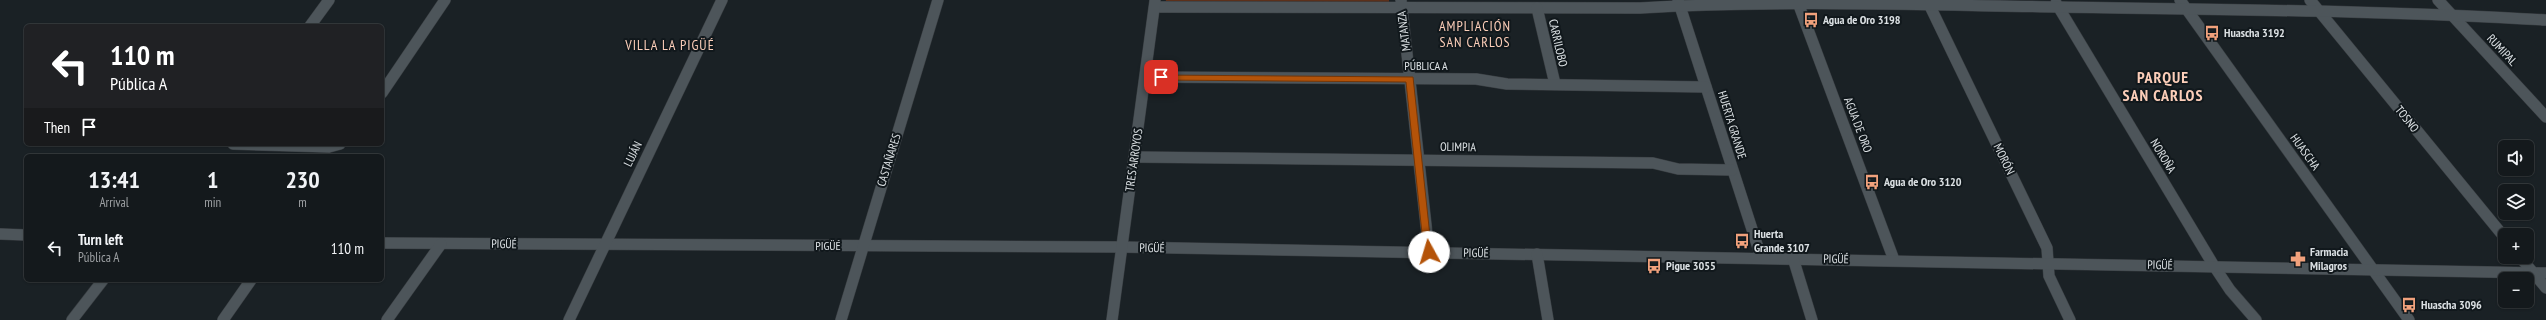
<!DOCTYPE html>
<meta charset="utf-8">
<style>
body{margin:0;font-family:"PT Sans Narrow",sans-serif;background:#1d2225;color:#f1f3f6;height:100vh;display:flex;flex-direction:column;font-size:15px;white-space:nowrap}
*{box-sizing:border-box;margin:0}
p{font-size:13px;color:#9da0a3}
.icon{flex:none;width:22px;height:22px;fill:none;stroke:currentColor;stroke-width:2;stroke-linecap:round;stroke-linejoin:round}
.map{position:relative;flex:1;overflow:hidden}
.panel{position:absolute;left:24px;top:154px;width:360px;height:128px;display:flex;flex-direction:column;background:#14191c;border-radius:6px;box-shadow:0 1px 3px #0004,0 0 0 1px #33383b}
.panel>*{flex:none}
.banner{position:absolute;left:24px;top:24px;width:360px;height:122px;border-radius:6px;box-shadow:0 1px 3px #0004,0 0 0 1px #33383b;background:#202124;color:#fff;overflow:hidden}
.buttons{position:absolute;left:2498px;top:140px;display:grid;gap:8px}
.buttons a{display:grid;place-items:center;width:36px;height:36px;border-radius:6px;background:#14191c;box-shadow:0 1px 3px #0004,0 0 0 1px #33383b;font-size:20px}
.pin{position:absolute;display:grid;place-items:center;width:34px;height:34px;color:#fff;margin:-17px;border-radius:8px;box-shadow:0 2px 6px #0006}
.me{position:absolute;width:44px;margin:-22px;rotate:354deg;stroke-linejoin:round;filter:drop-shadow(0 0 3px #0008)}
.turn{display:flex;align-items:center;gap:14px;height:84px;padding:0 20px;font-size:18px}
.turn .icon{width:52px;height:52px;stroke-width:2.5}
.turn b{display:block;font-size:28px;line-height:34px}
.then{display:flex;align-items:center;height:38px;padding:0 20px;background:#0003;gap:8px;font-size:15px}
.eta{display:flex;justify-content:space-evenly;align-items:center;height:68px;text-align:center}
.eta b{font-size:24px;font-weight:700;line-height:28px}
ul{padding:0;list-style:none}
li{display:flex;align-items:center;gap:12px;height:52px;padding:0 20px}
li div{flex:1}
li b{display:block;font-size:15px}
li em{font-style:normal}
.map>svg:first-child{display:block}
</style>
<div class="map">
<svg width="2546" height="320" viewBox="0 0 2546 320">
<rect width="100%" height="100%" fill="#1a2125"/>
<polygon fill="#5c301a" points="1166,0 1389,0 1389,6 1165,3"/>
<g fill="none" stroke-linecap="round" stroke-linejoin="round">
<g stroke="#383d41" stroke-width="12">
<g id="minor">
<polyline points="1401,0 1429,252"/>
<polyline points="1678,0 1761,257"/>
<polyline points="1797,0 1894,260"/>
<polyline points="1927,0 2047,248 2049,276 2070,320"/>
<polyline points="2180,0 2409,320"/>
<polyline points="2310,0 2505,238"/>
<polyline points="2438,0 2546,117"/>
<polyline points="2056,3 2214,266 2230,290 2256,320"/>
<path d="M 1155,7 L 1640,8 C 1779,0 1920,5 2059,7 C 2221,10 2384,10 2546,20"/>
<polyline points="1537,8 1555,84"/>
<polyline points="310,26 329,0"/>
<polyline points="1146,77 1476,79 1507,84 1706,87"/>
<polyline points="382,93 445,0"/>
<polyline points="233,144 329,147 340,144"/>
<polyline points="1134,157 1653,163 1678,169 1732,170"/>
<polyline points="0,234 26,235"/>
<polyline points="382,243 1121,247 2546,273"/>
<polyline points="1537,254 1548,320"/>
<polyline points="2520,257 2546,288"/>
<polyline points="1793,258 1812,320"/>
<polyline points="72,320 103,280"/>
<polyline points="223,320 251,280"/>
<polyline points="387,320 441,244"/>
<polyline points="569,320 722,0"/>
<polyline points="841,320 938,0"/>
<polyline points="1112,320 1155,1"/>
</g>
</g>
<use href="#minor" stroke="#4d555a" stroke-width="11"/>
</g>
<polygon fill="#b45309" stroke="#753606" points="1158,75 1413,77 1432,255 1425,255 1424,252 1406,82 1161,80 1157,77"/>
<defs>
<g id="bus-bare" transform="scale(1.2)"><path d="M-5-6H5V4H4V6H2V4H-2V6H-4V4H-5ZM-3.5-4V0h7V-4ZM-3.5 1.2v1.5H-2V1.2ZM2 1.2v1.5H3.5V1.2Z" fill="#f1a17c" stroke="#11181c" stroke-width="2.5" paint-order="stroke"/></g>
<g id="pharmacy-bare" transform="scale(1.2)"><path d="M-2-6h4v4h4v4h-4v4h-4v-4h-4v-4h4Z" fill="#f1a17c" stroke="#11181c" stroke-width="2.5" paint-order="stroke"/></g>
</defs>
<g fill-rule="evenodd">
<use href="#bus-bare" x="1811" y="20"/>
<use href="#bus-bare" x="2212" y="33"/>
<use href="#bus-bare" x="1872" y="182"/>
<use href="#bus-bare" x="1742" y="241"/>
<use href="#pharmacy-bare" x="2298" y="259"/>
<use href="#bus-bare" x="1654" y="266"/>
<use href="#bus-bare" x="2409" y="305"/>
</g>
<g text-anchor="middle" stroke-width="4" stroke-linejoin="round" paint-order="stroke">
<g font-size="12" font-weight="bold" fill="#dbe0e3" stroke="#11181c" text-anchor="start">
<text x="1823" y="24">Agua de Oro 3198</text>
<text x="2224" y="37">Huascha 3192</text>
<text x="1884" y="186">Agua de Oro 3120</text>
<text x="1754" y="238">Huerta<tspan x="1754" dy="14">Grande 3107</tspan></text>
<text x="2310" y="256">Farmacia<tspan x="2310" dy="14">Milagros</tspan></text>
<text x="1666" y="270">Pigue 3055</text>
<text x="2421" y="309">Huascha 3096</text>
</g>
<g font-size="12" fill="#dbe0e3" stroke="#11181c">
<text transform="translate(1404 31) rotate(-97)" y="4">MATANZA</text>
<text transform="translate(1558 43) rotate(77)" y="4">CARRILOBO</text>
<text transform="translate(2502 50) rotate(47)" y="4">RUMIPAL</text>
<text x="1426" y="70">PÚBLICA A</text>
<text transform="translate(2407 119) rotate(51)" y="4">TOSNO</text>
<text transform="translate(1732 125) rotate(73)" y="4">HUERTA GRANDE</text>
<text transform="translate(1858 125) rotate(69)" y="4">AGUA DE ORO</text>
<text transform="translate(1458 147) rotate(1)" y="4">OLIMPIA</text>
<text transform="translate(2305 152) rotate(54)" y="4">HUASCHA</text>
<text transform="translate(633 154) rotate(-64)" y="4">LUJÁN</text>
<text transform="translate(2163 156) rotate(59)" y="4">NOROÑA</text>
<text transform="translate(2004 159) rotate(64)" y="4">MORÓN</text>
<text transform="translate(889 160) rotate(-73)" y="4">CASTAÑARES</text>
<text transform="translate(1134 160) rotate(-82)" y="4">TRES ARROYOS</text>
<text transform="translate(504 244) rotate(1)" y="4">PIGÜÉ</text>
<text x="828" y="250">PIGÜÉ</text>
<text transform="translate(1152 248) rotate(1)" y="4">PIGÜÉ</text>
<text transform="translate(1476 253) rotate(1)" y="4">PIGÜÉ</text>
<text transform="translate(1836 259) rotate(1)" y="4">PIGÜÉ</text>
<text transform="translate(2160 265) rotate(1)" y="4">PIGÜÉ</text>
</g>
<g font-size="14" letter-spacing="1" fill="#fcceb9" stroke="#11181c">
<text x="1475" y="31">AMPLIACIÓN<tspan x="1475" dy="16">SAN CARLOS</tspan></text>
<text x="670" y="50">VILLA LA PIGÜÉ</text>
</g>
<g font-size="16" font-weight="bold" letter-spacing="1" fill="#fcceb9" stroke="#11181c">
<text x="2163" y="83">PARQUE<tspan x="2163" dy="18">SAN CARLOS</tspan></text>
</g>
</g>
</svg>
<div class="buttons">
<a><svg class="icon" aria-label="sound" viewBox="0 0 24 24"><path d="M4 9h4l5-4v14l-5-4H4zM17 9q2 3 0 6"/></svg></a>
<a><svg class="icon" aria-label="layers" viewBox="0 0 24 24"><path d="M12 4l9 5-9 5-9-5zM3 14l9 5 9-5"/></svg></a>
<a>+</a>
<a>−</a>
</div>
<div class="pin" style="left:1161px;top:77px;background:#d93025"><svg class="icon" aria-label="arrive" viewBox="0 0 24 24"><path d="M6 21V4h12l-3 4 3 4H6"/></svg></div>
<svg class="me" style="left:1429px;top:252px" viewBox="-20 -20 40 40"><circle r="19" fill="#fff"/><path d="M0-13L10 11 0 6-10 11z" fill="#b45309"/></svg>
<div class="banner">
<div class="turn"><svg class="icon" aria-label="left" viewBox="0 0 24 24"><path d="M17 20v-9H6M10 6l-5 5 5 5"/></svg><div><b>110 m</b>Pública A</div></div>
<div class="then">Then<svg class="icon" aria-label="arrive" viewBox="0 0 24 24"><path d="M6 21V4h12l-3 4 3 4H6"/></svg></div>
</div>
<section class="panel">
<div class="eta">
<div><b>13:41</b><p>Arrival</p></div>
<div><b>1</b><p>min</p></div>
<div><b>230</b><p>m</p></div>
</div>
<ul>
<li><svg class="icon" aria-label="left" viewBox="0 0 24 24"><path d="M17 20v-9H6M10 6l-5 5 5 5"/></svg><div><b>Turn left</b><p>Pública A</p></div><em>110 m</em></li>
</ul>
</section>
</div>
